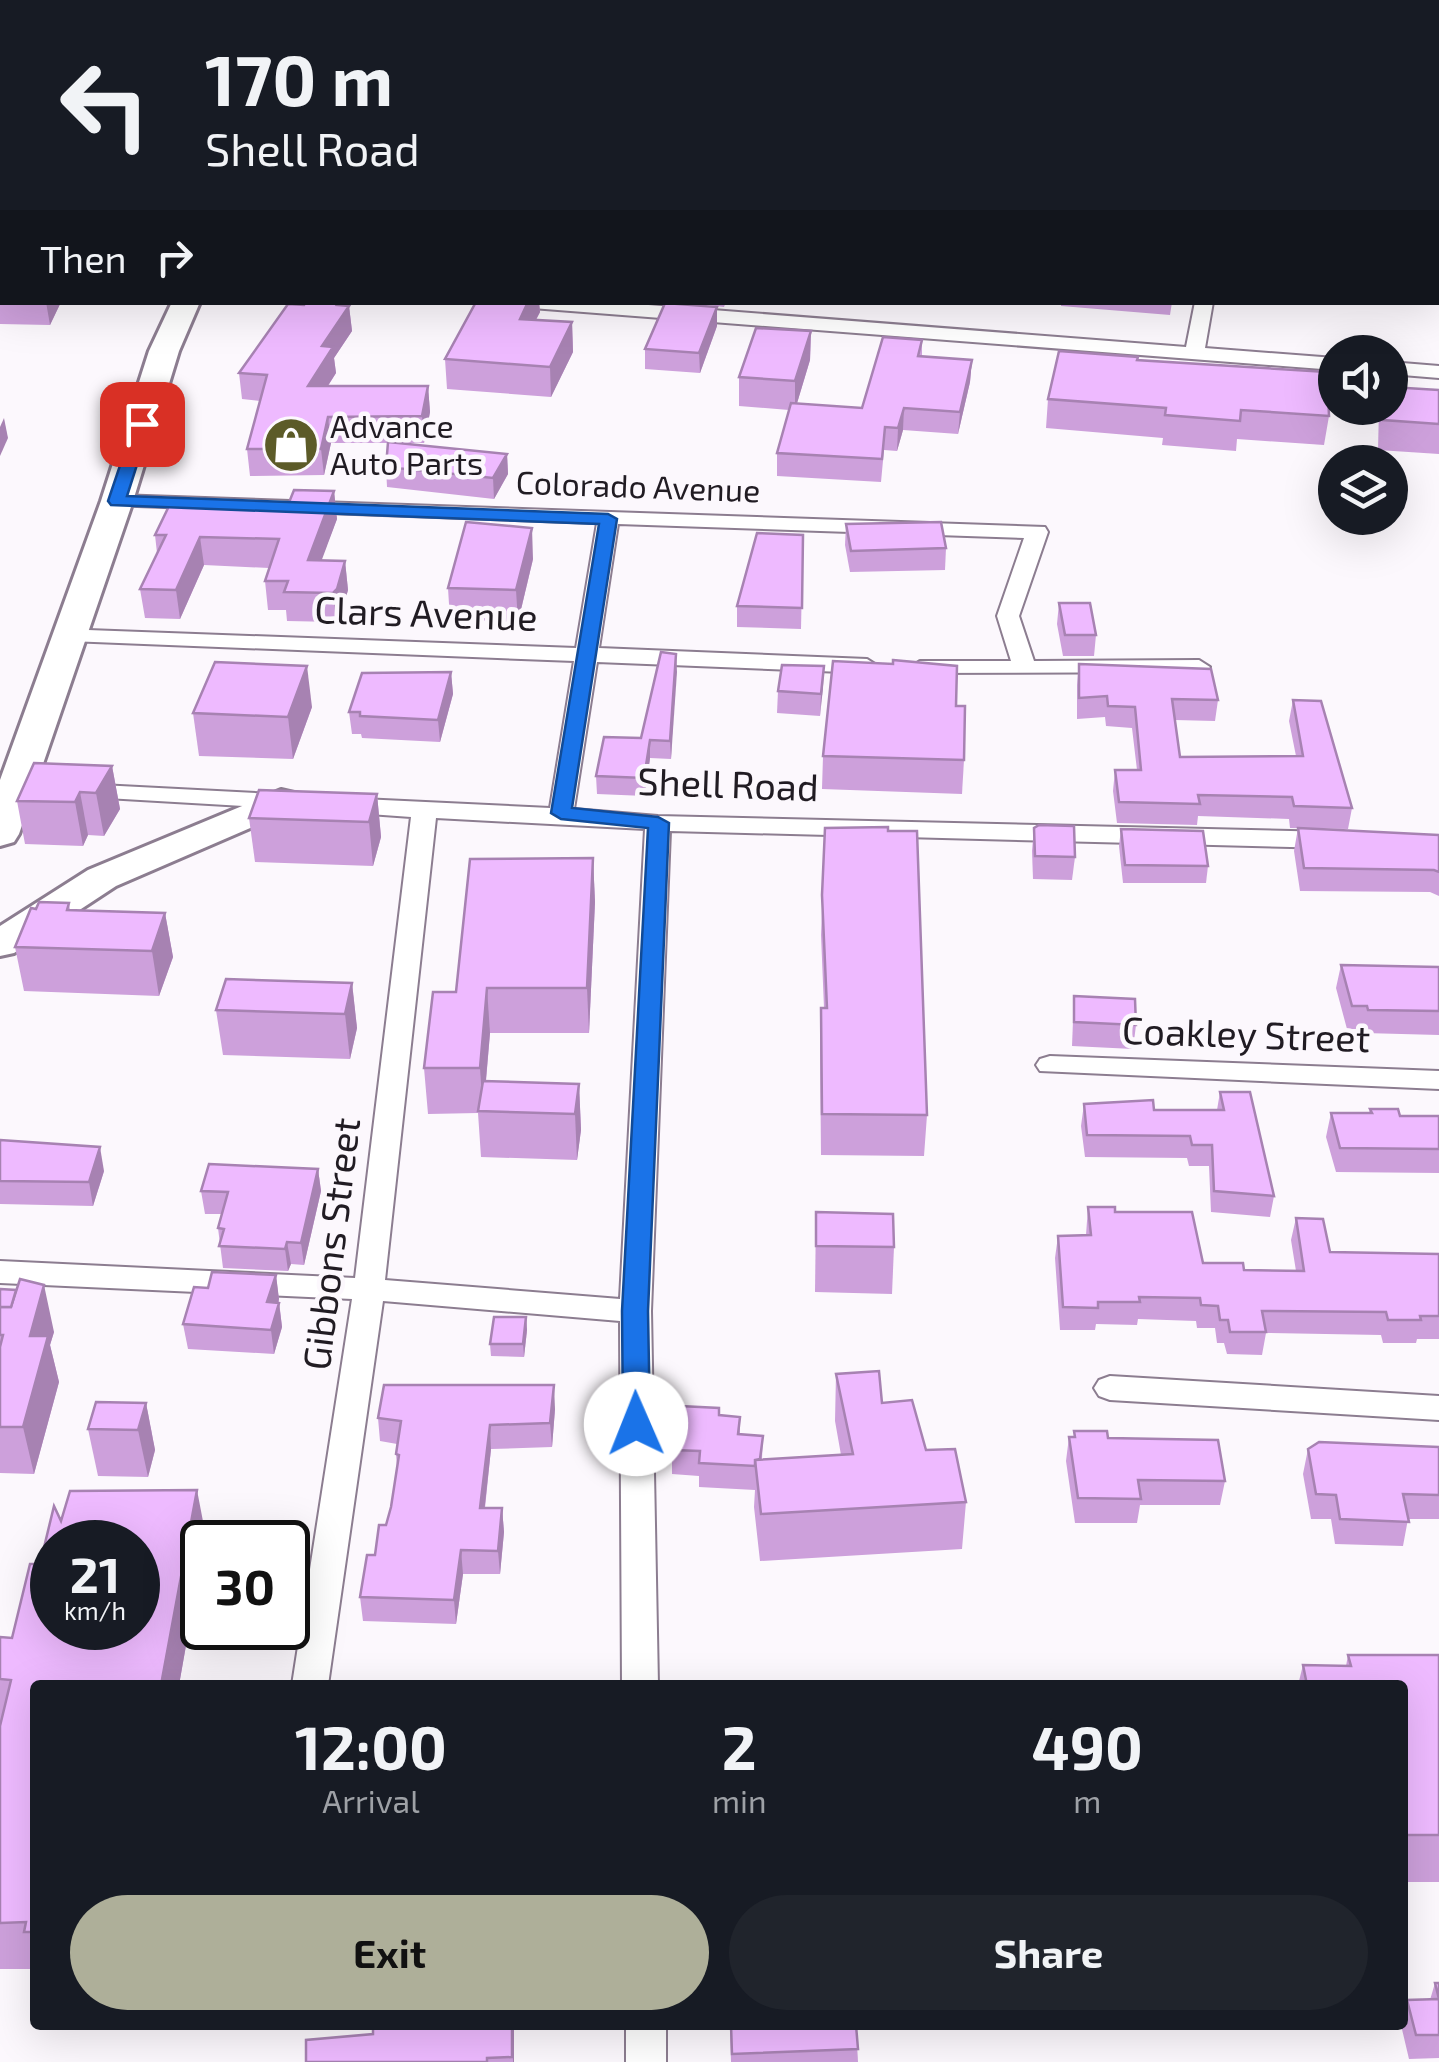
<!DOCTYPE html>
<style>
body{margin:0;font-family:"Exo 2",sans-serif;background:#20242c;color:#f1f3f6;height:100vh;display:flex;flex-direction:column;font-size:38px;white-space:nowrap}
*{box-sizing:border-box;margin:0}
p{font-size:32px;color:#9ea1a6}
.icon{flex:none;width:55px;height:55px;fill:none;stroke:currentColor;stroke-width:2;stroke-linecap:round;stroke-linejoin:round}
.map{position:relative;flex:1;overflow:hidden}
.sheet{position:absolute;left:30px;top:1680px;width:1378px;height:350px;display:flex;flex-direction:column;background:#171b24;border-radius:10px;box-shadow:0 10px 40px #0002}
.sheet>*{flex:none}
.banner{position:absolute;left:0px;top:0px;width:1440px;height:305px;box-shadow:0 10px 40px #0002;background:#171b24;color:#f1f3f6;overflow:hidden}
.tools{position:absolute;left:1318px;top:335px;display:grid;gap:20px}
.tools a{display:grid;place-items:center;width:90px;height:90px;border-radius:50%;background:#171b24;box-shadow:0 10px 40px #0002;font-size:50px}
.speed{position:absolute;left:30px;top:1520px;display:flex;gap:20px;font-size:50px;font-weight:700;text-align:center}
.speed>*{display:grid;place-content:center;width:130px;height:130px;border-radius:50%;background:#171b24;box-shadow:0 10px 40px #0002;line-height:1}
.speed small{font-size:25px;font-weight:400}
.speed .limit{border:5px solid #111;border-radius:15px;background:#fff;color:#111}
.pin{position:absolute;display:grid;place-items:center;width:85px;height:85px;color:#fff;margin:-42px;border-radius:20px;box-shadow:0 5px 15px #0006}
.me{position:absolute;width:110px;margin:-55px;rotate:359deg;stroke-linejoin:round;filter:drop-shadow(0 0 8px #0008)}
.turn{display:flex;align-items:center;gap:35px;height:210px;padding:0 40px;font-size:45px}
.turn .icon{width:130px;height:130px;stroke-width:2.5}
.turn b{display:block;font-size:70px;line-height:85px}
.then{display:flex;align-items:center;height:95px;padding:0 40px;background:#0003;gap:20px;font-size:38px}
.eta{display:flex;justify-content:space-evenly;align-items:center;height:170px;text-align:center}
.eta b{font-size:60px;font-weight:700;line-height:70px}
.cta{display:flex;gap:20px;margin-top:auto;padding:20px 40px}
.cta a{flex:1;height:115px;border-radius:60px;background:#aeaf99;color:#111;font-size:40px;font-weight:700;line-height:115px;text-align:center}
.cta a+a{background:#20242c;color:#f1f3f6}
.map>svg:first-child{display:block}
</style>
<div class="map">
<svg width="1439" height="2062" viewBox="0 0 1439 2062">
<rect width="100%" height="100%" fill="#fcf8fd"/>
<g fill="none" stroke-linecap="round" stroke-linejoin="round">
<g stroke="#8c7d90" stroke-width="4">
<g id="street">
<polygon points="523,302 610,302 1186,347 1195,302 1213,302 1205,348 1335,358 1335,370 532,308"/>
<polygon points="1390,362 1439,366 1439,378 1390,374"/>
<path d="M 117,495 L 1045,527 L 1048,532 L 1019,616 L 1034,661 L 1199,660 L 1210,667 L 1207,672 L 912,673 L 909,668 L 920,661 L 1011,661 L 997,616 L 1024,538 L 618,524 L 599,648 L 867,659 L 878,666 L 867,673 L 597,662 L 574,809 L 658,816 L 1332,832 L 1345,840 L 1332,848 L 670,831 L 651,1311 L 658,1685 L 622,1685 L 620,1321 L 383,1301 L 328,1685 L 292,1685 L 352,1299 L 0,1283 L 0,1261 L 355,1278 L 411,817 L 341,812 L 329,805 L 341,798 L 550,808 L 574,661 L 69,641 L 61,639 L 58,634 L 61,629 L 576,648 L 597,523 L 110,505 L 107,501 ZM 436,818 L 645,829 L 620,1299 L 385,1280 Z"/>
<polygon points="81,784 293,795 305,802 293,809 72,796 69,791 72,786"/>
<polygon points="1050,1056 1439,1071 1439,1089 1040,1071 1036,1065 1040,1059"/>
<polygon points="1110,1376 1439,1396 1439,1420 1110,1400 1099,1396 1094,1388 1099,1380"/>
<rect x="626" y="2025" width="40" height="37"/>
</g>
</g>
<g stroke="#8c7d90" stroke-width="42">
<polyline id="secondary" points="309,2 310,0"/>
</g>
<g stroke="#8c7d90" stroke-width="6">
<g id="primary">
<rect x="0" y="82" width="2" height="14"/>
<rect x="1438" y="178" width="1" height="16"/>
<polygon points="172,302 200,302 179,351 133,501 19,834 14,842 0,846 0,780 101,501 149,351"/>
<polygon points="281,790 294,793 300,801 294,809 116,886 14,953 0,956 0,926 88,870"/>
</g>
</g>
<use href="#street" fill="#fff" fill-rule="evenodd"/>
<use href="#secondary" stroke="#fff" stroke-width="38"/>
<use href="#primary" fill="#fff" fill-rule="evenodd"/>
</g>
<g fill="#cda0db">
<polygon points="1340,0 1439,0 1439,49 1438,48 1438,2 1340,2"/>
<rect x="1438" y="198" width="1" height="71"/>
<polygon points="0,253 2,253 2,302 61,302 50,325 0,324"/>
<polygon points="476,302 539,302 540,312 536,320 572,322 573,352 551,397 447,389 445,359"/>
<polygon points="683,302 726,302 724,307"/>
<polygon points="1061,302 1172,302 1170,315 1061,306"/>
<polygon points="340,305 349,306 352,331 334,358 336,373 328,386 428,386 430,412 424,443 400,443 507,454 508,474 494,499 387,487 386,467 388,443 331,443 324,475 250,476 247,449 260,401 242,399 239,373"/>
<polygon points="717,326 700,373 645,369 645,349"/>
<polygon points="811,331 810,360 797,403 862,408 922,340 922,357 972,360 970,382 958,434 903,430 897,451 884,450 881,482 777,476 777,453 789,410 739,406 739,377"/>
<polygon points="1137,360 1329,416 1324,445 1237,439 1236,451 1162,445 1163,438 1046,428 1048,399"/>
<polygon points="1439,390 1439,454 1378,450 1379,408 1390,408"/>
<polygon points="334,491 337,519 321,560 345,561 348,590 340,618 336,622 287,621 286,610 268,610 265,581 269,568 204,565 180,619 145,618 140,589 157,553 155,535 286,510"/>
<polygon points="846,524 946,548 945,570 850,572 845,545"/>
<polygon points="803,535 801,629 737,627 737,606"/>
<polygon points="533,559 518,622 450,619 448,588"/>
<polygon points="1059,603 1096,635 1094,656 1063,656 1057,624"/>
<polygon points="676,654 671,759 650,758 645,796 597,794 596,776 641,738"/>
<polygon points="1079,664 1218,700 1215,721 1175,720 1180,757 1296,756 1289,721 1293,700 1352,808 1348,829 1290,828 1289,819 1198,816 1197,825 1117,823 1113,791 1115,770 1137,770 1132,728 1106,726 1105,717 1077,719 1077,685"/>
<polygon points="824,666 820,716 777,713 778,691"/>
<polygon points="451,672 453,694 440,742 362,738 361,734 352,734 349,712"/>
<polygon points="312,707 293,759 199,756 193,713"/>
<polygon points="823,756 964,760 962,794 822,789"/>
<polygon points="112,766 120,809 104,836 88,835 83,846 25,844 17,801"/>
<polygon points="377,794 381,837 373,866 255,862 249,818"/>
<polygon points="825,828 927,1115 924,1156 821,1155 820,1048 821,1008 824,1008 821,935"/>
<polygon points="1034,828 1075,857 1072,880 1033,879 1032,851"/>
<polygon points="1298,828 1439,835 1439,896 1430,892 1300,891 1294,851"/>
<polygon points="1121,829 1208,866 1206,883 1123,883 1119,846"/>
<polygon points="593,858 595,902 589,1033 490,1033 486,1081 579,1084 581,1130 577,1160 481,1157 478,1113 428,1114 424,1068 456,992"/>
<polygon points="69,903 70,910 165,913 173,957 159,996 24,991 15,947 36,909"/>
<polygon points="1341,965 1439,967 1439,1035 1364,1033 1362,1029 1347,1029 1336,988"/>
<polygon points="352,983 357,1028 350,1059 223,1055 216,1010"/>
<polygon points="1074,996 1136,1025 1133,1049 1072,1046"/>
<polygon points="1220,1092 1274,1196 1270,1217 1211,1212 1209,1166 1189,1166 1187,1158 1085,1157 1081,1126 1084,1104 1154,1110 1217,1110"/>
<polygon points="1370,1109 1400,1116 1439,1116 1439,1173 1336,1172 1326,1137 1331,1113 1369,1113"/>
<polygon points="0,1140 104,1171 93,1206 0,1204"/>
<polygon points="318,1169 321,1191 304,1265 291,1264 288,1271 223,1268 218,1228 222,1214 205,1214 201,1191"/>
<polygon points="1088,1207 1115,1212 1203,1263 1244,1270 1296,1271 1291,1240 1296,1218 1330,1252 1439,1254 1439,1339 1417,1339 1416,1343 1383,1343 1381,1335 1266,1333 1262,1355 1227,1354 1224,1343 1217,1343 1215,1328 1197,1328 1196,1321 1138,1319 1137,1325 1096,1324 1095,1330 1060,1330 1055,1258 1058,1236 1086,1235"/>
<polygon points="816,1212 894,1247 892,1294 815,1292"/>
<polygon points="276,1275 282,1327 274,1354 188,1349 183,1324"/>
<polygon points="0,1289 54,1332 50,1345 59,1382 34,1474 0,1473"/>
<polygon points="526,1317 527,1330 524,1357 491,1356 490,1344"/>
<polygon points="836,1374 882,1403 926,1450 966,1502 962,1549 760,1561 754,1507 755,1490 699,1487 699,1476 672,1474 672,1450 719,1415 740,1417 740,1435 763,1436 762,1459 841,1455 835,1421"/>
<polygon points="146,1403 155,1450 148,1477 98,1476 88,1429"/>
<polygon points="555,1409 552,1447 491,1449 485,1508 502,1508 504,1532 500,1574 463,1574 456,1624 363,1621 360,1597 386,1525 391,1507 397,1467 396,1454 397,1444 380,1441 378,1418"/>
<polygon points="1074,1431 1108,1438 1225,1481 1220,1505 1140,1505 1137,1523 1075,1523 1066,1461 1069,1437 1074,1437"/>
<polygon points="1439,1447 1439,1519 1408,1519 1403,1546 1335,1544 1331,1519 1311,1519 1303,1474 1308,1449"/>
<polygon points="61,1521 206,1537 202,1542 202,1555 179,1685 35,1685 35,1969 0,1969 0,1637 12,1638 40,1564"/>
<polygon points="1348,1655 1439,1655 1439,1882 1402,1882 1402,1685 1298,1685 1303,1665 1346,1666"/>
<polygon points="1435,1983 1439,1983 1439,2058 1409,2059 1401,2025 1402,2025 1402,2017 1407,2000 1430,2000"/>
<polygon points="730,2025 856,2025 858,2062 731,2062"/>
<polygon points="514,2032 514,2062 306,2062 373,2034"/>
</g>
<g fill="#a782b2">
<polygon points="46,302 61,302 50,325"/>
<polygon points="339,302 342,317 349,306 352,331 334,358 336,373 311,412 308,386"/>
<polygon points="528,302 539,302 540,312 521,348 520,319"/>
<polygon points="717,307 717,326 700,373 699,353"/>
<polygon points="572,322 573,352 551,397 550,367"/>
<polygon points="811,331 810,360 795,410 795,381"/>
<polygon points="972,360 970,382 958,434 960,412"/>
<polygon points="428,386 430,412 424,443 422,416"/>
<polygon points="904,408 903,430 897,451 898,428"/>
<polygon points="328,417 331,443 324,475 321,449"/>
<polygon points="4,418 8,438 0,456 0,427"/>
<polygon points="507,454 508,474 494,499 493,478"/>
<polygon points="334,491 337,519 311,589 308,560"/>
<polygon points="532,528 533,559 518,622 516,590"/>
<polygon points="200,537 204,565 180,619 176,590"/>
<polygon points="345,561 348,590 340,618 336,622 333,593"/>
<polygon points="676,654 677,672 671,759 670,741"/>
<polygon points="307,666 312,707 293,759 288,717"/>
<polygon points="824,666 823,688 820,716 821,694"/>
<polygon points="451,672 453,694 440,742 438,720"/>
<polygon points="650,740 650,758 645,796 644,778"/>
<polygon points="112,766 120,809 104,836 96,793"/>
<polygon points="80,792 88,835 83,846 75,802"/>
<polygon points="377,794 381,837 373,866 369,822"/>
<polygon points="593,858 595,902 589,1033 587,988"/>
<polygon points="165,913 173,957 159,996 152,951"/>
<polygon points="352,983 357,1028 350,1059 345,1014"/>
<polygon points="487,988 490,1033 483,1113 480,1068"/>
<polygon points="579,1084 581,1130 577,1160 575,1114"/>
<polygon points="100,1147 104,1171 93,1206 89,1182"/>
<polygon points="318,1169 321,1191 304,1265 301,1243"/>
<polygon points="287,1242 291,1264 288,1271 285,1249"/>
<polygon points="276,1275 279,1299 271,1327 267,1302"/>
<polygon points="44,1285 54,1332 50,1345 59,1382 34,1474 23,1427 30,1336"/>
<polygon points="279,1303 282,1327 274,1354 271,1330"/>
<polygon points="526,1317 527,1330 524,1357 523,1344"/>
<polygon points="554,1385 555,1409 552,1447 550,1423"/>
<polygon points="146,1403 155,1450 148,1477 138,1430"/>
<polygon points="490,1425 491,1449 482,1532 480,1508"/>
<polygon points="197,1490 206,1537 205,1542 202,1542 202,1555 179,1685 161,1685"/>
<polygon points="502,1508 504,1532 500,1574 498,1551"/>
<polygon points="461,1550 463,1574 456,1624 454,1600"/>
<polygon points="512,2025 514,2025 514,2062 513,2062"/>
</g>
<g fill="#eebaff" stroke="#a782b2" stroke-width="2.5" fill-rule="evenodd">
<polygon points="198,0 249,0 246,2 195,2"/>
<polygon points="352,0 876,0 875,2 350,2"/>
<polygon points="1344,0 1439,0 1439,28 1438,28 1438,2 1344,2"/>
<polygon points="1438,198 1439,198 1439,233 1438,227"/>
<rect x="0" y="253" width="2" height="34"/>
<polygon points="306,302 339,302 337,305 349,306 322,346 333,347 308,386 428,386 422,416 328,417 321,449 247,449 267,375 239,373 288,304 304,305"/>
<polygon points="476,302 528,302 520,319 572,322 550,367 445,359"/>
<polygon points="665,303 717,307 699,353 645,349"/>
<polygon points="756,328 811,331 795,381 739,377"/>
<polygon points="883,337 922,340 918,356 972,360 960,412 904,408 898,428 885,427 882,459 777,453 791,403 862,408"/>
<polygon points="1059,351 1138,357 1137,360 1327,372 1329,416 1241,410 1240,421 1165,415 1166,408 1048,399"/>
<polygon points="1390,387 1439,390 1439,424 1383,420 1383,408 1390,408"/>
<polygon points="388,442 507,454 493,478 386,467"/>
<polygon points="294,490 334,491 308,560 345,561 337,589 333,593 284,592 288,581 265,581 279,539 200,537 176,590 140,589 166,535 155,535 169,506 286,510"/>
<polygon points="466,522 532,528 516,590 448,588"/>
<polygon points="941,522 946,548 851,551 846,524"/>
<polygon points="757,533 803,535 802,608 737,606"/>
<polygon points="1059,603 1090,603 1096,635 1065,635"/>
<polygon points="661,652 676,654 670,741 650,740 644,778 596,776 604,737 641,738"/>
<polygon points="893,660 957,666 956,706 965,706 964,760 823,756 833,661 893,664"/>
<polygon points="215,662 307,666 288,717 193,713"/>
<polygon points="1079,664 1211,669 1218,700 1172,699 1180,757 1303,756 1293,700 1321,701 1352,808 1294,806 1292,797 1198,795 1200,804 1119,802 1115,770 1141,770 1135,707 1108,706 1107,696 1079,698"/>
<polygon points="782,665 824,666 821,694 778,691"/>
<polygon points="451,672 438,720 360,716 360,712 349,712 362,673"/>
<polygon points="34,763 112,766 96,793 80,792 75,802 17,801"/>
<polygon points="259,790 377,794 369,822 249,818"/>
<polygon points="1039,825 1074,826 1075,857 1035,856 1034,828"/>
<polygon points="888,827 888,831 917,831 927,1115 822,1114 821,1008 827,1008 822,895 825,828"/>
<polygon points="1298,828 1439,835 1439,872 1434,870 1304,868"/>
<polygon points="1121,829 1203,831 1208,866 1125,865"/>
<polygon points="593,858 587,988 487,988 480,1068 424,1068 433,992 456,992 470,859"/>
<polygon points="39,902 69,903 67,910 165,913 152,951 15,947 31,908 36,909"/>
<polygon points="1341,965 1439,967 1439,1011 1368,1010 1367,1006 1352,1006"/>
<polygon points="226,979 352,983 345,1014 216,1010"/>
<polygon points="1074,996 1135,999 1136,1025 1074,1022"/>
<polygon points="483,1081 579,1084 575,1114 478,1111"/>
<polygon points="1220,1092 1250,1092 1274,1196 1214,1191 1212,1145 1192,1145 1190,1136 1087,1135 1084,1104 1153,1100 1154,1110 1224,1110"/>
<polygon points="1370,1109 1398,1109 1400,1116 1439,1116 1439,1149 1340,1148 1331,1113 1372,1113"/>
<polygon points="0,1140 100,1147 89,1182 0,1181"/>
<polygon points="209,1164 318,1169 301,1243 287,1242 285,1249 219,1246 224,1229 218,1228 228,1192 201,1191"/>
<polygon points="1088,1207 1115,1207 1115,1212 1192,1212 1203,1263 1243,1263 1244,1270 1304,1271 1296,1218 1323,1219 1330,1252 1439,1254 1439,1316 1420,1316 1421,1320 1388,1320 1386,1312 1262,1311 1266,1332 1230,1332 1228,1320 1220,1320 1218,1306 1201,1305 1200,1298 1139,1297 1140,1302 1098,1302 1098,1308 1063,1307 1058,1236 1091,1235"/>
<polygon points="816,1212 893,1214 894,1247 816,1246"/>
<polygon points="212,1272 276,1275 267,1302 279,1303 271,1330 183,1324 194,1287 208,1288"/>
<polygon points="20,1279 44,1285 30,1336 48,1336 23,1427 0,1427 0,1347 3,1335 0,1335 0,1307 11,1307"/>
<polygon points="0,1289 16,1290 11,1307 0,1307"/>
<polygon points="494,1317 526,1317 523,1344 490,1344"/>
<polygon points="879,1371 882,1403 912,1400 926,1450 955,1449 966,1502 761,1514 755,1460 853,1454 836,1374"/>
<polygon points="384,1385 554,1385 550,1423 490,1425 480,1508 502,1508 498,1551 461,1550 454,1600 360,1597 367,1555 375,1555 379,1525 386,1525 391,1507 399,1455 396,1454 401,1421 378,1418"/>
<polygon points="96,1402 146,1403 138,1430 88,1429"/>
<polygon points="680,1406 719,1408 719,1415 740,1417 738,1434 763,1436 760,1459 755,1460 755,1466 699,1463 700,1451 672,1450"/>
<polygon points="1074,1431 1107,1431 1108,1438 1218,1440 1225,1481 1138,1480 1141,1499 1078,1498 1069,1437 1075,1437"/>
<polygon points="1319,1442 1439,1447 1439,1495 1403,1494 1409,1522 1340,1519 1336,1495 1316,1494 1308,1449"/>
<path d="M 197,1490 L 161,1685 L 35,1685 L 35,1932 L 24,1932 L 26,1922 L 0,1923 L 0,1726 L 11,1680 L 0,1679 L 0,1637 L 12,1638 L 30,1564 L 40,1564 L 54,1506 L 61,1521 L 70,1491 ZM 52,1542 L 138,1542 L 138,1628 L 52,1628 Z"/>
<polygon points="1348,1655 1439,1655 1439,1835 1402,1835 1402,1685 1307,1685 1303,1665 1351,1666"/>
<polygon points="1435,1983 1439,1983 1439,1999"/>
<polygon points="1439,1999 1439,2035 1416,2035 1407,2000"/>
<polygon points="373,2025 512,2025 512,2057 487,2058 487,2062 306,2062 306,2040 373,2034"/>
<polygon points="731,2025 856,2025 858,2049 732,2054"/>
</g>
<polygon fill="#1a73e8" stroke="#114b97" stroke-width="2.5" points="142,419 150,424 127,496 608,514 617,519 572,808 658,817 669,823 648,1311 650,1424 646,1431 627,1431 623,1424 622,1311 648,828 561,819 551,813 599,524 111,505 108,501 134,424"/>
<defs>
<g id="shop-disc" transform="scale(2.875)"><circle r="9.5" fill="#5c5b28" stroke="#fcf8fd"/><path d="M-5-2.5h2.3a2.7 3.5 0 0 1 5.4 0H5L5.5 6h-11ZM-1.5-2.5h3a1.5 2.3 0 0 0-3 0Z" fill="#fff"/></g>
</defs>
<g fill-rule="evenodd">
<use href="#shop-disc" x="291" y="445"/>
</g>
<g text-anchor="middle" stroke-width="9" stroke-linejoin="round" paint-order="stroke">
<g font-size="32" fill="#211c23" stroke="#fcf8fd" text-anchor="start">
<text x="330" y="438">Advance<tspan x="330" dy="37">Auto Parts</tspan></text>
</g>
<g font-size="32" fill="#211c23" stroke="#fcf8fd">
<text transform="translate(638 487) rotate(2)" y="11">Colorado Avenue</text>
</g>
<g font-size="38" fill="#211c23" stroke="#fcf8fd">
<text transform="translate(426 614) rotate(2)" y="13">Clars Avenue</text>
<text transform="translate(728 785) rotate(2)" y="13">Shell Road</text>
<text transform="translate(1246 1035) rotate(2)" y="13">Coakley Street</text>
<text transform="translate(332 1244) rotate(-83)" y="13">Gibbons Street</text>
</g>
</g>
</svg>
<div class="tools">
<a><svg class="icon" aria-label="sound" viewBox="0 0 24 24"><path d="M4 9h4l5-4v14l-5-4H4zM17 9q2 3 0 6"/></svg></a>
<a><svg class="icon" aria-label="layers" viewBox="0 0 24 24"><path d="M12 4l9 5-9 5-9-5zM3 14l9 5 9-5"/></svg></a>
</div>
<div class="speed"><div>21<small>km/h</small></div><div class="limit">30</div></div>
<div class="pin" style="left:142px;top:424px;background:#d93025"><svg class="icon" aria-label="arrive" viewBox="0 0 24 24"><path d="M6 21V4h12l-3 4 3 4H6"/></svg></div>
<svg class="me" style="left:636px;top:1424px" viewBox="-20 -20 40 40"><circle r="19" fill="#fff"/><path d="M0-13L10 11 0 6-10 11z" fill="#1a73e8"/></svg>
<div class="banner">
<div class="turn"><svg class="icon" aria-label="left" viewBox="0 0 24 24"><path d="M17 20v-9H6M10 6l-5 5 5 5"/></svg><div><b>170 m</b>Shell Road</div></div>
<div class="then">Then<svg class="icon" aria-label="right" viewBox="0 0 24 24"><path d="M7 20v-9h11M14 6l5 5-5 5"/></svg></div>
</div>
<section class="sheet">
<div class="eta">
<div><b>12:00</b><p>Arrival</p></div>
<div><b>2</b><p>min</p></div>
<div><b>490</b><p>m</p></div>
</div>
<div class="cta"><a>Exit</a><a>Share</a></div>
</section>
</div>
